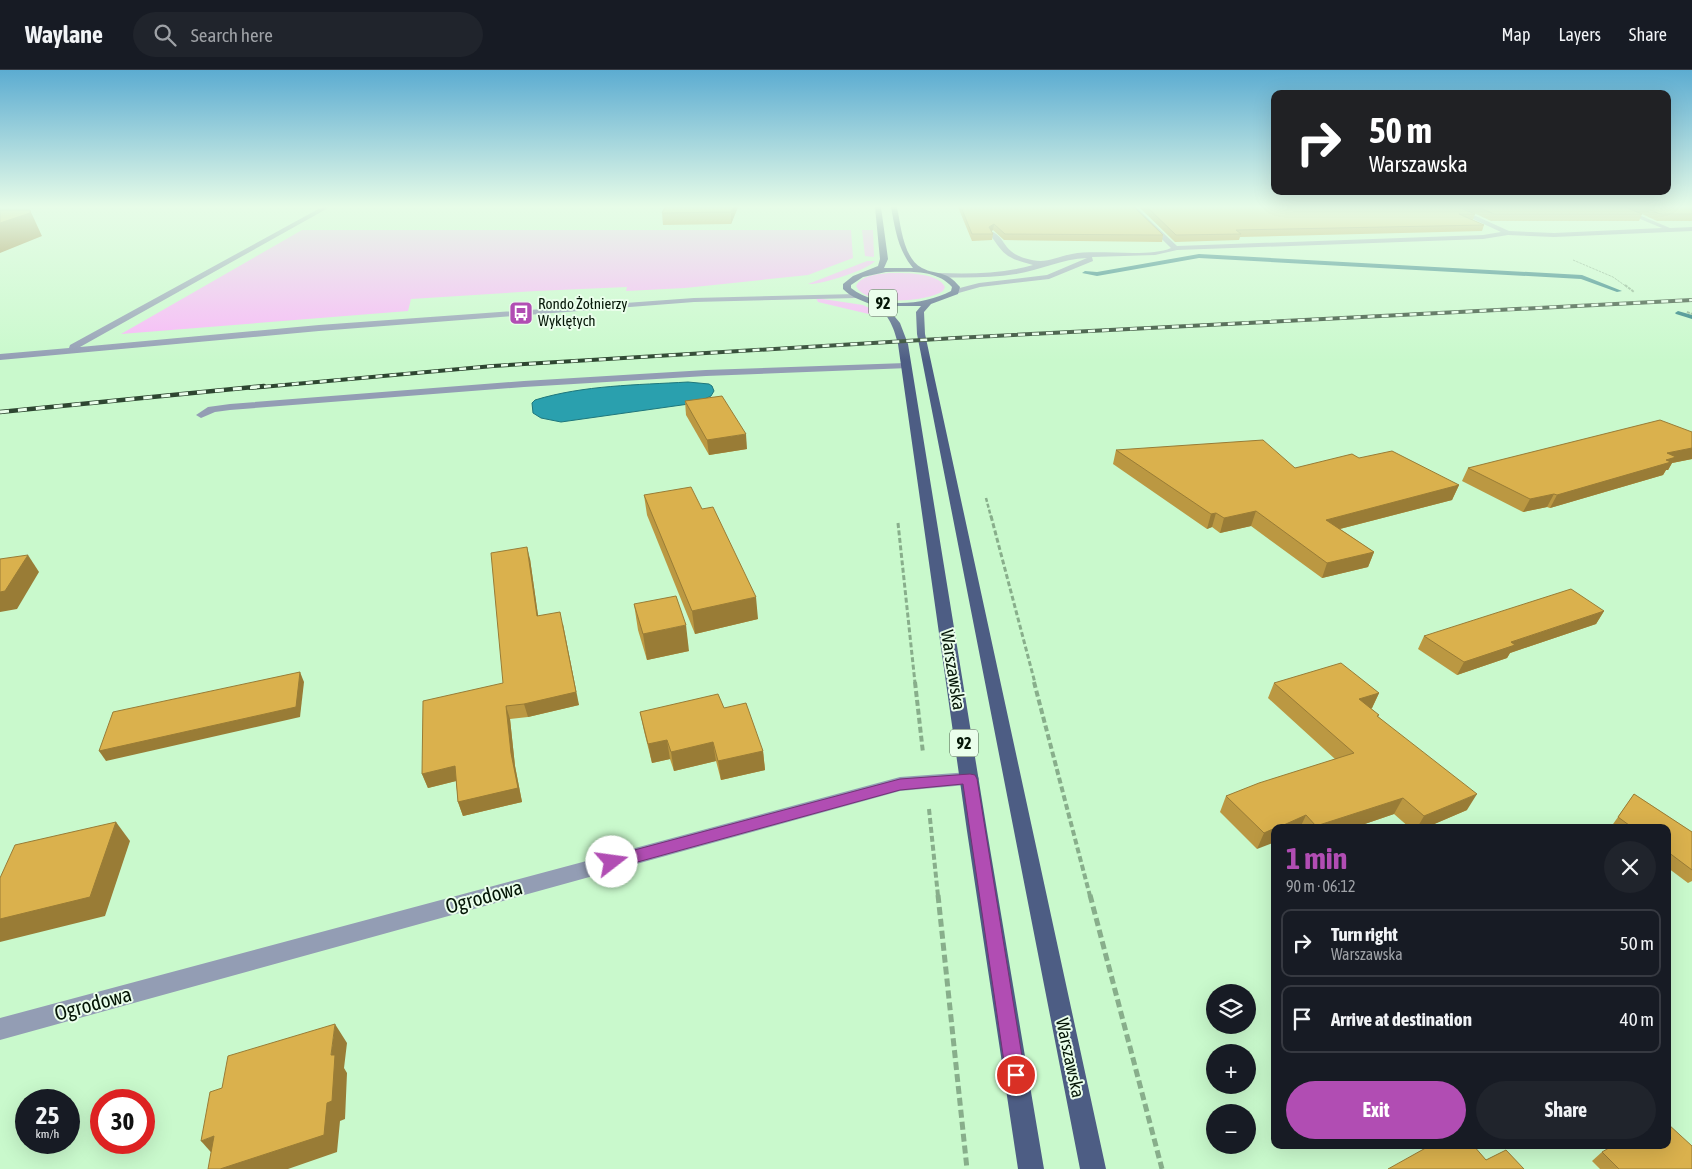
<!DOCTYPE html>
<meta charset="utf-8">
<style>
body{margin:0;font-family:"Asap Condensed",sans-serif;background:#20242c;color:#f1f3f6;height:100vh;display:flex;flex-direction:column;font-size:19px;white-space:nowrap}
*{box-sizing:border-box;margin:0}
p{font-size:16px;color:#9ea1a6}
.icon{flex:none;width:28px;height:28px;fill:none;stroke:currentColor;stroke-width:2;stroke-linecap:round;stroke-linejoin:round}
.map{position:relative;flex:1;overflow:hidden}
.panel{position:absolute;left:1271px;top:754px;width:400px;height:325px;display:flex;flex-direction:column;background:#171b24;border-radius:10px;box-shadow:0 5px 20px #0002}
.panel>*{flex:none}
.top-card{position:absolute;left:1271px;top:20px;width:400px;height:105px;border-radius:10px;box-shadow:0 5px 20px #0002;background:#202124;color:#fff;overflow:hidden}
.buttons{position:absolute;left:1206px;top:914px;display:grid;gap:10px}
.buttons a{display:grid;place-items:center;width:50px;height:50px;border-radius:50%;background:#171b24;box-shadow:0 5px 20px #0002;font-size:25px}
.speed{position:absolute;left:15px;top:1019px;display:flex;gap:10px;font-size:25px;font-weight:700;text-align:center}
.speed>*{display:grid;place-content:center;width:65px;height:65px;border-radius:50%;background:#171b24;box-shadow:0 5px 20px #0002;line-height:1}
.speed small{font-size:12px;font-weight:400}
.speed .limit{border:8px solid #d22;background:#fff;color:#111}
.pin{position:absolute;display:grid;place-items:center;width:42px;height:42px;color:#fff;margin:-21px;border:2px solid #fff;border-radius:50%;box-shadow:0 1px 5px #0007}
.me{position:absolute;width:55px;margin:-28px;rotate:75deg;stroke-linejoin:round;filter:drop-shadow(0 0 4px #0008)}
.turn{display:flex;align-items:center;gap:18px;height:105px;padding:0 15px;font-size:22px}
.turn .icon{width:65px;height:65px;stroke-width:2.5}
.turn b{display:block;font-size:35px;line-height:42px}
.round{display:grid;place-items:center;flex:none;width:52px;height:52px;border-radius:26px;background:#20242c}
.summary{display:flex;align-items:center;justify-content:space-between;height:85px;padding:0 15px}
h1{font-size:30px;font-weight:700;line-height:38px;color:#b14db3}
.button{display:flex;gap:10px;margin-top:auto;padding:10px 15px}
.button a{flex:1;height:58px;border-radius:30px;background:#b14db3;color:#fff;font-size:20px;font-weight:700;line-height:58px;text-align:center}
.button a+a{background:#20242c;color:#f1f3f6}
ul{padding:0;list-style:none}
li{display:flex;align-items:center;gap:15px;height:68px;margin:0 10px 8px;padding:0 5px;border:2px solid #363941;border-radius:10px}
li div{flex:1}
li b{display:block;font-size:19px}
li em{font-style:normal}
header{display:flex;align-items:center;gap:30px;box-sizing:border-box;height:70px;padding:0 25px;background:#171b24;border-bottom:1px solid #363941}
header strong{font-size:24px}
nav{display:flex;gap:28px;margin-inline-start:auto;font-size:18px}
.search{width:350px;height:45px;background:#20242c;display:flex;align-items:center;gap:12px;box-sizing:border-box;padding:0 18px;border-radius:28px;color:#9ea1a6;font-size:19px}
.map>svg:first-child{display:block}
</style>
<header>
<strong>Waylane</strong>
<div class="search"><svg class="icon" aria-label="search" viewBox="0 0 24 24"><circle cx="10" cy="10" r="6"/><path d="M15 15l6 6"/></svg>Search here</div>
<nav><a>Map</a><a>Layers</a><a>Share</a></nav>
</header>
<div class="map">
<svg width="1692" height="1099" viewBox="0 0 1692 1099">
<rect width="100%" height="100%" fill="#c9f9cc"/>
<g fill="#f9b6f9">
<polygon points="302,160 851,160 853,188 808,205 685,218 626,221 627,217 536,221 411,229 408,241 121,264"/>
<polygon points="862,160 873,160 874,187 865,186"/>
<path d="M 867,191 L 875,191 C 868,200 820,215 808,214 Z"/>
<path d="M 889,203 C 903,203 938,202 945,217 L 943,221 C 927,232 866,237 856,216 C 862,205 878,204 889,203 Z"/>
<polygon points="816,228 863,235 884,245 873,245 818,232"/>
</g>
<path fill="#2aa0ae" stroke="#1f777c" d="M 688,312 L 709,314 L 712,316 L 714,321 L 711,326 L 696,333 L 561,352 L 541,348 L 533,343 L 532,333 L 535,330 C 584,315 637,315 688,312 Z"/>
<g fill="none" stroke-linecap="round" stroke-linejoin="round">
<g fill="#1f777c" fill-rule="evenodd">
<polygon points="1199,184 1582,205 1622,221 1617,222 1581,209 1199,188 1097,206 1082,203 1085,201 1097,202"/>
<polygon points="1678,241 1692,245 1692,249 1676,244 1675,243"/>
</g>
<polyline stroke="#88ae8b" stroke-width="1" stroke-dasharray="2.5 1" stroke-linecap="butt" points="1573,190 1613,207 1627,217"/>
<g stroke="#88ae8b" stroke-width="2" stroke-dasharray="3 1" stroke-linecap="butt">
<polyline points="1625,215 1634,222"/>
<polyline points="1687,242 1692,244"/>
</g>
<polyline stroke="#88ae8b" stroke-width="2.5" stroke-dasharray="4 2" stroke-linecap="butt" points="986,428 991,447"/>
<g stroke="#88ae8b" stroke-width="3" stroke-dasharray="5 2.5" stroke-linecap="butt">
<polyline points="991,446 1035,613"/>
<polyline points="898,453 915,613"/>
</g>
<g stroke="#88ae8b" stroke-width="4" stroke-dasharray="6 3" stroke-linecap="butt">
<polyline points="915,612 923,683"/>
<polyline points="1034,612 1090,826"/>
<polyline points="929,739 938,826"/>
</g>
<g stroke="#88ae8b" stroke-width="5" stroke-dasharray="8 4" stroke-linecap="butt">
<polyline points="938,825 967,1099"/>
<polyline points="1090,825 1162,1099"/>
</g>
<g fill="#939db4" fill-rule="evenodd">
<polygon points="322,137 330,137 80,277 319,255 694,228 856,224 860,226 856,228 694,232 319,261 0,290 0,284 69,278 70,275"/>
<path d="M 1129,137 L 1136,137 L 1177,176 L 1483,165 L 1501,162 L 1447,137 L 1456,137 L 1509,161 L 1554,163 L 1662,158 L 1611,137 L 1620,137 L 1670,158 L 1692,157 L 1692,161 L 1554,167 L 1508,165 L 1483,169 L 1177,180 L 1155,185 L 1092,187 L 1093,191 L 1049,209 L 980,217 L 955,224 L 952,224 L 952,220 L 979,213 L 1047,205 L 1087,188 C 1062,189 1040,200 1016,204 C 990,208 964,208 938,207 L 934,205 L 938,203 C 970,204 1002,204 1033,195 C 1007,188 1004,186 990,164 L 993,162 C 1006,169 1003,181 1024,188 C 1046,195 1051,188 1072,184 C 1098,179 1149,188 1171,178 Z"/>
<polygon points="906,293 909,294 909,298 706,306 524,317 230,340 215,342 201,348 196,345 208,337 230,334 524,311 706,300"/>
<polygon points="970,702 977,704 979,709 977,714 900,721 0,970 0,948 900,707"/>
</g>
<path fill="#4d5d84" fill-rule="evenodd" d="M 875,137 L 881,137 L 888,189 L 884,198 L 913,198 C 898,180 895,159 891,137 L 897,137 C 901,156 903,188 922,198 C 938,206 945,199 960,217 L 958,224 L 931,234 L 924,242 L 925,264 L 1106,1099 L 1080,1099 L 917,264 L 916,242 L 921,236 L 886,236 L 900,253 L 908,274 L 987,761 L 1044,1099 L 1018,1099 L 967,761 L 898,274 C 894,258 888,240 870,234 C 860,230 851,227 843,219 L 843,214 L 853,206 L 878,196 L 880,189 ZM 886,202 C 909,202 936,199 952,217 L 951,221 C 922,236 878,239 851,218 L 851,215 L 863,207 Z"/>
<g stroke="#2e4631" stroke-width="4">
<polyline id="rail-far1" points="250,318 493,296 955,268 1692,230"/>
</g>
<g stroke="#2e4631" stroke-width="4.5">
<polyline id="rail" points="0,342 264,316"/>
</g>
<use href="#rail-far1" stroke="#eafeeb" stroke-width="2.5" stroke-dasharray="7" stroke-linecap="butt"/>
<use href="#rail" stroke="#eafeeb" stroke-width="3" stroke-dasharray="9" stroke-linecap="butt"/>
</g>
<g fill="#bb9842">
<polygon points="665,137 738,137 731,154 663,155 662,143"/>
<polygon points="958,137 1134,137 1163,165 1162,172 1004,170 993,160 991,161 993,164 992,170 972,171"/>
<polygon points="1139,137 1459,137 1475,144 1473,150 1484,155 1482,161 1240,167 1239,170 1175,172"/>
<polygon points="1461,137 1692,137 1692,151 1657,151 1642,144 1639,151 1491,151"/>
<polygon points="685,331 747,379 709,385 686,345"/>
<polygon points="1692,362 1692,389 1672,393 1668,400 1666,400 1663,405 1550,438 1547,437 1523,442 1462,411 1468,398"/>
<polygon points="1116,380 1295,398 1359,388 1459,415 1452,430 1340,459 1374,482 1368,497 1322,508 1251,456 1220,463 1212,457 1207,459 1113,394"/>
<polygon points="644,425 702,439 758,549 695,564 647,445"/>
<polygon points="530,489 538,546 579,635 528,647 510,649 515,696 522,732 463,746 458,732 456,711 428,718 422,704 503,613"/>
<polygon points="634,534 689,581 647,590 638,560"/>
<polygon points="1604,541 1596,554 1510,583 1507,588 1457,605 1418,579 1424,566"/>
<polygon points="1274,613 1379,623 1372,638 1371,639 1467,740 1425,758 1410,758 1394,744 1353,758 1275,758 1257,779 1220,742 1226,726 1335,689 1268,628"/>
<polygon points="724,638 763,681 765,700 721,710 716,691 674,701 670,689 652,693 644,661 640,642"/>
<polygon points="1634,724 1692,762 1692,811 1688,813 1668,798 1668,758 1611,757"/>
<polygon points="1602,1082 1692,1099 1600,1099 1592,1091"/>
</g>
<g fill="#997c36">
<polygon points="733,137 738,137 731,154 731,142"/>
<polygon points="30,140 41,164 42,166 0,183 0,153"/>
<polygon points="994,154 993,160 988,164 989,157"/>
<polygon points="746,364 747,379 709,385 707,370"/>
<polygon points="1692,378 1692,389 1672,393 1668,400 1666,400 1663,405 1550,438 1557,425 1667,383"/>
<polygon points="1459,415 1452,430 1320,464 1326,450"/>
<polygon points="1554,424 1547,437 1523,442 1530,429"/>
<polygon points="1256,441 1251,456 1220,463 1224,448"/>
<polygon points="1216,443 1212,457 1207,459 1211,444"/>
<polygon points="527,477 530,489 540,559 537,546"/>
<polygon points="1374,482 1368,497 1322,508 1327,493"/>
<polygon points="28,485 39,502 17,539 0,542 0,522"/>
<polygon points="756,527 758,549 695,564 692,541"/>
<polygon points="1604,541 1596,554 1510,583 1507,588 1457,605 1464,592 1511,572"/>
<polygon points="563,554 579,635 528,647 524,634"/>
<polygon points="686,555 689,581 647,590 643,564"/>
<polygon points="300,602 304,612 300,647 106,691 99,681"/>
<polygon points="1379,623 1372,638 1352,645 1359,629"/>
<polygon points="506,636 510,649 515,696 522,732 463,746 458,732"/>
<polygon points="667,670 670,689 652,693 648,674"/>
<polygon points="713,672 716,691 674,701 671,682"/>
<polygon points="763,681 765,700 721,710 718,691"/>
<polygon points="455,696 460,710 428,718 422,704"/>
<polygon points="1477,724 1467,740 1425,758 1417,758 1424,746"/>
<polygon points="1403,728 1394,744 1353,758 1316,758 1316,756"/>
<polygon points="1306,745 1300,758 1277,758"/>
<polygon points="116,752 130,771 105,846 0,872 0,849"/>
<polygon points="1275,758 1275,772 1257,779 1264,763"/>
<polygon points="335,954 347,973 344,998 347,1003 345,1049 340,1051 337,1082 288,1099 220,1099 327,1033 331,985"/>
<polygon points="214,1066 217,1089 201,1071"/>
</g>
<g fill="#dab14d" stroke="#997c36">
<polygon points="665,137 733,137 731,142 662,143"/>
<polygon points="961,137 1134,137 1163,165 1005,164 994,154 989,157 993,164 972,164"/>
<polygon points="1147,137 1459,137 1475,144 1459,144 1484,155 1236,160 1241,164 1176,165"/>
<polygon points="1478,137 1625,137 1642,144 1494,144"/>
<polygon points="1644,137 1692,137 1692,144 1660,144"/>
<polygon points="0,140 30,140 30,143 0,153"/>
<polygon points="722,326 746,364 707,370 685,331"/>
<polygon points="1660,350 1692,362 1692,378 1667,383 1676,387 1666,390 1671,392 1557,425 1554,424 1530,429 1468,398"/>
<polygon points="1263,370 1295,398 1352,384 1359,388 1392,381 1459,415 1326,450 1374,482 1327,493 1256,441 1224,448 1216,443 1211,444 1116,380"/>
<polygon points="691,417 702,439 713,437 756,527 692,541 644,425"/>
<polygon points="527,477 537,546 560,542 576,622 524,634 506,636 511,683 518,718 458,732 455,696 422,704 423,631 503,613 491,483"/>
<polygon points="28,485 5,521 0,522 0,489"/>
<polygon points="1571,519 1604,541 1511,572 1515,575 1464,592 1424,566"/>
<polygon points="676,526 686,555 643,564 634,534"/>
<polygon points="1341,593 1379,623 1359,629 1379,645 1377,646 1477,724 1424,746 1403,728 1316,756 1306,745 1277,758 1275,758 1264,763 1226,726 1259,713 1354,683 1274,613"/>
<polygon points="300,602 296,637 99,681 113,642"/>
<polygon points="718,624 724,638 746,633 763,681 718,691 713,672 671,682 667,670 648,674 640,642"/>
<polygon points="1634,724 1692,762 1692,800 1668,782 1668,758 1633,758 1618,747"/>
<polygon points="116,752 90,827 0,849 0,808 15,775"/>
<polygon points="335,954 331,985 335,985 332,1031 327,1033 324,1065 220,1099 208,1099 214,1066 201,1071 210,1022 222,1018 228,986"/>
<polygon points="1668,1054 1692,1076 1692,1099 1619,1099 1602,1082 1614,1075 1668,1075"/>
<polygon points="1431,1075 1473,1075 1486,1090 1506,1080 1524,1099 1388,1099"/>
</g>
<linearGradient id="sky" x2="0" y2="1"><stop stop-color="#5cacd1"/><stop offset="0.47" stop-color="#e7fce8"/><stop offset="1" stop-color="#e7fce8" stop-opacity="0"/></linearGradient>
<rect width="1692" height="291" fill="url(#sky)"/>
<polygon fill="#b14db3" stroke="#733274" points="970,704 975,705 977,709 1025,1005 1022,1012 1016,1014 1009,1012 1006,1005 963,714 900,720 612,799 607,797 605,792 607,788 612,786 900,709"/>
<defs>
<g id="bus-square" transform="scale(1.25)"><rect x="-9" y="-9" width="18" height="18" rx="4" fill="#b14db3" stroke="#eafeeb"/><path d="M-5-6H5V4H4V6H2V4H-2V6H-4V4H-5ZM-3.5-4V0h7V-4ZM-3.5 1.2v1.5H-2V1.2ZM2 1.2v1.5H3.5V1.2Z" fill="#fff"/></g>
</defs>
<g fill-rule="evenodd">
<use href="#bus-square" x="521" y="243"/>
</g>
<g text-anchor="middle" stroke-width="4" stroke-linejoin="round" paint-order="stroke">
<g font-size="15" fill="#051607" stroke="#eafeeb" text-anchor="start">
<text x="538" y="239">Rondo Żołnierzy<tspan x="538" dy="17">Wyklętych</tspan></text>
</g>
<g fill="#eafeeb" stroke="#4a5c4b" stroke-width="1">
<rect x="869" y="219.5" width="28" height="27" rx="4"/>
<rect x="950" y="659.5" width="28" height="27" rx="4"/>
</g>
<g font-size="16" font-weight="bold" fill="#051607">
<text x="883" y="239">92</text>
<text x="964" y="679">92</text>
</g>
<g font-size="18" fill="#051607" stroke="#eafeeb">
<text transform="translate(953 600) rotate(81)" y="6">Warszawska</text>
<text transform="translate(1070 988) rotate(78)" y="6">Warszawska</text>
</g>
<g font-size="21" fill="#051607" stroke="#eafeeb">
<text transform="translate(484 827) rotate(-15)" y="7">Ogrodowa</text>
<text transform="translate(93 934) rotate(-15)" y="7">Ogrodowa</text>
</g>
</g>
</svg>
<div class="buttons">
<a><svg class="icon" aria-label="layers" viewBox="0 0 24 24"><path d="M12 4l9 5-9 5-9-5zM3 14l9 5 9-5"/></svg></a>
<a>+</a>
<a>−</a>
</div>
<div class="speed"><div>25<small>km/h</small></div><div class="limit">30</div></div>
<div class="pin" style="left:1016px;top:1005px;background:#d93025"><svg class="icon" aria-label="arrive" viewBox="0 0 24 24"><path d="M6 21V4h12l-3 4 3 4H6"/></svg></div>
<svg class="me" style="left:612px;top:792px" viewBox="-20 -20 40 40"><circle r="19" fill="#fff"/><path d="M0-13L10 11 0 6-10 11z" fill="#b14db3"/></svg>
<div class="top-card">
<div class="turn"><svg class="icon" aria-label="right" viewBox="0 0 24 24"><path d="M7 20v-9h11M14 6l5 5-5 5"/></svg><div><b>50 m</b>Warszawska</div></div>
</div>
<section class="panel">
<div class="summary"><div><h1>1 min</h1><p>90 m · 06:12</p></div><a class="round"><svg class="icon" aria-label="close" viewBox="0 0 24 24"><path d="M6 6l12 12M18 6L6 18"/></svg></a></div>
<ul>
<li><svg class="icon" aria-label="right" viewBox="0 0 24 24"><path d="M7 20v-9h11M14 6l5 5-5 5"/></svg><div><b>Turn right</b><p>Warszawska</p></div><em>50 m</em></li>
<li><svg class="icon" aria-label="arrive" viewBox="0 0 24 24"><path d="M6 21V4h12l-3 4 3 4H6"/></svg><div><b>Arrive at destination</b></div><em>40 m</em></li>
</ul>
<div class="button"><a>Exit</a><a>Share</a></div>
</section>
</div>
